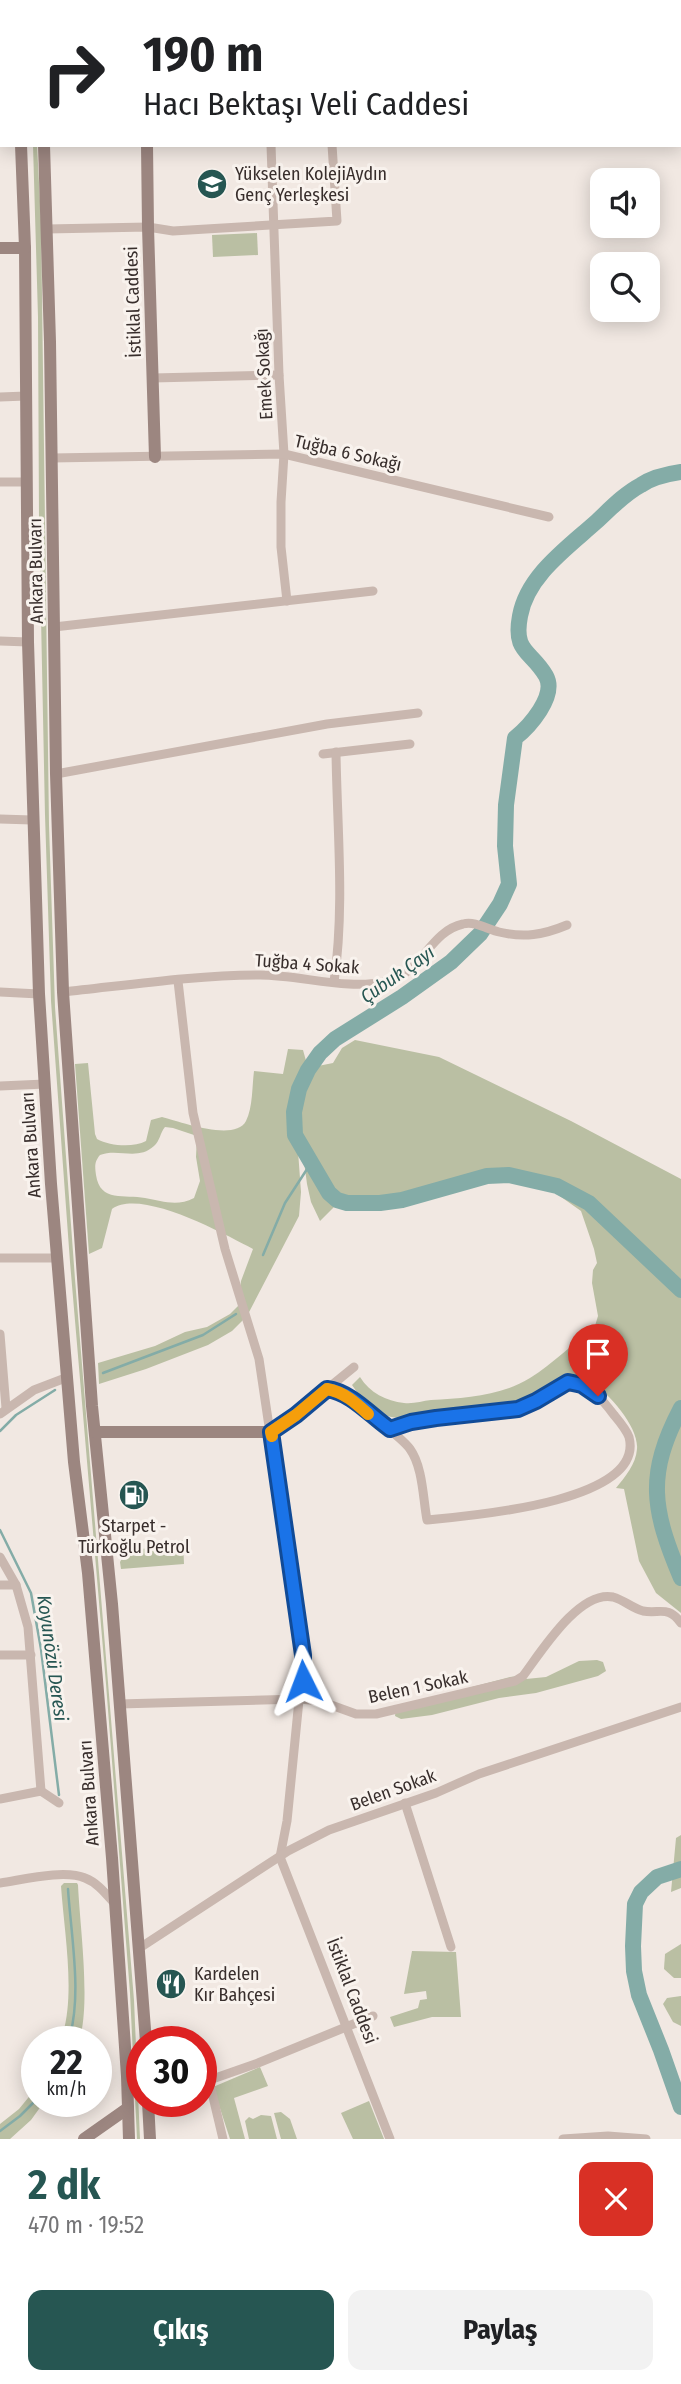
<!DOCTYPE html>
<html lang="tr">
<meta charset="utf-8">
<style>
body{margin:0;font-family:"Fira Sans Condensed",sans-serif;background:#f2f2f2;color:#202124;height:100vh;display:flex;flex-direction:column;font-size:26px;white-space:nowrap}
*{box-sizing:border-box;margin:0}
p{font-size:23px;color:#757577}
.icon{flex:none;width:38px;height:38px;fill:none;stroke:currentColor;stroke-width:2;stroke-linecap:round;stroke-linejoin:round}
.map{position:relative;height:2139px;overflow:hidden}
.side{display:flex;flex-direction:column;background:#fff;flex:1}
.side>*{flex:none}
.banner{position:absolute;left:0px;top:0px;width:682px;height:147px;box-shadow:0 4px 18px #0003;background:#fff;color:#202124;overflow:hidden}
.buttons{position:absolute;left:590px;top:168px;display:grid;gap:14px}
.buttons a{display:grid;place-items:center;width:70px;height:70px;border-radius:14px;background:#fff;box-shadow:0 4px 18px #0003;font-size:35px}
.speed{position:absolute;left:21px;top:2026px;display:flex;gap:14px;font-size:35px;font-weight:700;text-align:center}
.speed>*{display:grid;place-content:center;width:91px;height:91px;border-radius:50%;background:#fff;box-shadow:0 4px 18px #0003;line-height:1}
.speed small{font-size:18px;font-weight:400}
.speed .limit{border:10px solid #d22;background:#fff;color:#111}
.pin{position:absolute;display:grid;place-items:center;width:60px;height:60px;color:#fff;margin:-72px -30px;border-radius:50% 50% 50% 0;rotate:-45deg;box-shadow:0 0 7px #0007}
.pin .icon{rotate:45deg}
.me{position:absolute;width:77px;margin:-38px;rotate:357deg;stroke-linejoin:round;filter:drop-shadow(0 0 5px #0008)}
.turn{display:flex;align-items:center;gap:24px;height:147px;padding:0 28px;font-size:32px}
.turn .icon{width:91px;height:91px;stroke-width:2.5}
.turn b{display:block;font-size:49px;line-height:60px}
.round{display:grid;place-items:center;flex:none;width:74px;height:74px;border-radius:14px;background:#f2f2f2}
.head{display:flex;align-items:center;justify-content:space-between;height:119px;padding:0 28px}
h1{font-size:42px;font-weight:700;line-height:52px;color:#265652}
.action{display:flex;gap:14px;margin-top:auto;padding:14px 28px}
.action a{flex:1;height:80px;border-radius:14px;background:#265652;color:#fff;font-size:28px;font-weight:700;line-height:80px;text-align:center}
.action a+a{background:#f2f2f2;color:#202124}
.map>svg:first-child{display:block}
</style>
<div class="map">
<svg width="681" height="2139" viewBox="0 0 681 2139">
<rect width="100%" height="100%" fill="#f1e8e2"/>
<g fill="#babfa3" fill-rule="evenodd">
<polygon points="33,145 37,145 41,220 49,825 55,1007 75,1279 134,2000 140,2139 137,2139 130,1993 106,1684 70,1262 51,1001 45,815 39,518 38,317"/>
<polygon points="257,233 258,255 213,257 212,235"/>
<path d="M 355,1040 L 439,1057 L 571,1121 L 681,1179 L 681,1613 L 656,1593 L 639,1561 L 624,1489 L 616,1488 C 625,1477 636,1464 637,1449 C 639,1427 609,1394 592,1382 C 584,1377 575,1375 566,1373 C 553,1382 542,1394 526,1400 C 504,1409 480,1409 457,1410 C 454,1410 451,1412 447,1413 C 403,1421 380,1426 352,1385 L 360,1377 C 370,1393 386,1401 404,1403 C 414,1404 422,1401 431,1400 C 464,1398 501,1396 530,1378 C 553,1364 571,1344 594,1329 L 598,1316 L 592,1283 L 593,1270 L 597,1263 L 594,1249 L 581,1211 L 547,1187 L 490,1180 L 380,1208 L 358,1210 L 334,1207 L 320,1221 L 311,1202 L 307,1184 L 300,1131 L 298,1151 L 301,1192 L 299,1216 L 247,1316 L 232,1331 L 208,1345 L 146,1369 L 99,1384 L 98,1363 L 155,1346 L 185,1332 L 207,1327 L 230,1314 L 238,1306 L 241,1281 L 253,1249 C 224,1234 141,1188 112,1209 L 102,1248 L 89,1254 L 75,1064 L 88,1063 L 95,1134 L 97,1139 C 110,1146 133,1148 146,1141 L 151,1120 L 162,1117 C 181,1122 235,1142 246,1121 C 253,1107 252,1086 254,1071 L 283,1074 L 288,1049 L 303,1050 L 308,1068 L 333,1063 L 342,1048 ZM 165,1127 L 173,1128 L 197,1136 L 196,1157 L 200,1181 L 194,1198 C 177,1207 162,1201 145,1198 C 125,1194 100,1203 96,1175 C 95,1167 94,1162 100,1155 C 118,1148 138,1161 154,1146 C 160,1141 160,1133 165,1127 Z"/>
<polygon points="183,1540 184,1564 121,1569 120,1562 130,1544 131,1550 160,1547 160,1542"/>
<polygon points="597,1660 603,1662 606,1671 598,1676 536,1693 499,1698 432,1715 401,1719 395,1716 396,1707 510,1677 517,1676 526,1679 546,1677 579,1661"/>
<polygon points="681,1835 681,1888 671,1892 676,1838"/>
<path d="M 64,1883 L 77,1883 L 78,1885 C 80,1928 91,2003 79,2042 L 60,2042 C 77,2000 64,1932 61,1886 Z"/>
<polygon points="681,1944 681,1978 674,1978 664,1969 665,1954"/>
<polygon points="412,1951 456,1952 461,2017 432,2017 394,2027 390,2017 418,2008 420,2000 427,1999 426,1991 404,1994"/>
<polygon points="681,1996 681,2026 673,2022 663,2004 667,1998"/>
<polygon points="260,2067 268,2086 234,2098 245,2139 230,2139 213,2087"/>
<polygon points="37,2087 37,2102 44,2102 31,2120 10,2139 0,2139 0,2124 19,2109"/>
<polygon points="369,2101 384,2139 353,2139 341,2113"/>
<polygon points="281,2112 290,2119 297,2139 281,2139 274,2113"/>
<polygon points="261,2115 271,2116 277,2139 249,2139 245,2121 249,2117 253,2119"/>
</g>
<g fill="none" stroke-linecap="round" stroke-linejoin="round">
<g stroke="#84aca7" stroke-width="2.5">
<polyline points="263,1255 285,1203 311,1163"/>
<polyline points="103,1373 203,1335 236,1314"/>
<polyline points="0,1431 16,1415 55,1390"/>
<polyline points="0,1530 31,1593 41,1649 59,1795"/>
<path d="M 68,2042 C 83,1998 71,1936 68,1889"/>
<polyline points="0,2131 20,2116 37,2099"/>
</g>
<g stroke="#84aca7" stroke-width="16">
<path d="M 681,472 C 667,474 653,477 641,485 C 624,494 610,509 596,522 C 567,548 527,576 520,616 C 513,653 531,650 546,676 C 557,696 529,727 515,738 L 506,805 L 505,846 L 509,884 L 500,904 L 480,934 L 451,962 L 402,997 L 335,1039 L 320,1053 L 308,1070 L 299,1089 L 294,1112 L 295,1135 L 329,1193 L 337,1200 L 347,1203 L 380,1203 L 402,1200 L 487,1176 L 509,1175 L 557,1186 L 589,1203 L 681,1290"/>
<path d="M 681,1408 C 646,1475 652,1509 681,1578"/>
<polyline points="681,1869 657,1877 641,1892 635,1904 633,1946 634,1971 639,1995 661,2050 681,2107"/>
</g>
<g stroke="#c9b7af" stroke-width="9">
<polyline points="421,0 421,2"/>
<polyline points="0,102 2,102"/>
<polyline points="271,145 279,375 284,454 281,502 281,547 287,601"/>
<polyline points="47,229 148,227 173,231 337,221 332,145"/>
<polyline points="153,378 279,375"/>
<polyline points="0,397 26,396"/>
<polyline points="52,458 284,454 549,517"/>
<polyline points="0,482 26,482"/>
<polyline points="54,627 373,591"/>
<polyline points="0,641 28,642"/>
<polyline points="323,754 410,744"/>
<polyline points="56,774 327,724 418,713"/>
<polyline points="0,819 32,820"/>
<polyline points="178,981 193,1113 225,1249 259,1359 303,1655 303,1681 300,1690 287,1821 280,1857 390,2139"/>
<path d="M 334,982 C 345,907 337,828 336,752"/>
<polyline points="0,992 39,994"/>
<path d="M 63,992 C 129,985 195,975 260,975 C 302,975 347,991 388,981 C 421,974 430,931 463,924 C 475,921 487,929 499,932 C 524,938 543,935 567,925"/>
<polyline points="0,1086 45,1084"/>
<polyline points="0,1258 58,1258"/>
<polyline points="0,1334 6,1408"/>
<path d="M 568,1382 C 589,1383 602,1399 614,1415 C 619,1421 626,1429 629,1437 C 646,1503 467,1516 427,1520 C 423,1499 423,1467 410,1449 C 405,1442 396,1436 390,1429 C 430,1414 473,1419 514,1409 C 535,1405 549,1389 568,1382 Z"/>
<polyline points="327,1389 354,1367"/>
<polyline points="0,1414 34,1390 68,1377"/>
<polyline points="0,1557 16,1585 28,1627 41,1791"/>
<polyline points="0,1585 16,1585"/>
<polyline points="0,1655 31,1655"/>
<path d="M 119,1704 L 300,1699 L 320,1701 L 356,1714 L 376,1714 L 515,1681 L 523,1676 C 541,1652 579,1590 613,1597 C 624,1600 632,1608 643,1611 C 660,1614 668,1605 681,1623"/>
<polyline points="0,1799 41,1791 59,1803"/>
<polyline points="405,1803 451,1947"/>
<path d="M 0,1883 C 22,1880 64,1869 85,1878 C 98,1883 106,1894 115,1904"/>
<polyline points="138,1949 288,1851 329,1830 436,1793 479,1774 681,1707"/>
<polyline points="209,2080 223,2139"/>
<polyline points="201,2083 258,2063 373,2016"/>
<polyline points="563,2139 608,2136 646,2139"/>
</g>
<g stroke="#9c8680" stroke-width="12">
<polyline points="13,0 13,2"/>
<polyline points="37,0 37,2"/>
<polyline points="143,0 143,2"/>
<polyline points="272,2 273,0"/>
<polyline points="21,145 25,248 28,642 39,994 51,1184 74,1462 88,1573 112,1858 127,2076 129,2139"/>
<polyline points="44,145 50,342 56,774 63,992 92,1406 112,1604 146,2042"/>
<polyline points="147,145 148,227 155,457"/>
<polyline points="0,248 25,248"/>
<path d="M 95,1432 L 271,1432 L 297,1415 L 327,1389 C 351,1393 370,1416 390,1429"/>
<polyline points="148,2102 150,2139"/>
<polyline points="84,2139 128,2108"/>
</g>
</g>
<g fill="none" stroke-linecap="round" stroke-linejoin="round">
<g stroke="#114b97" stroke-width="18">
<path id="route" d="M 303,1681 L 303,1655 L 271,1432 L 296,1415 L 327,1389 C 351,1392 371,1416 390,1429 L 411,1422 L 436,1418 L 518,1409 L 536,1401 L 568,1382 L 582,1385 L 598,1396"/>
</g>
<use href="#route" stroke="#1a73e8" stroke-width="12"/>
<path stroke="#f59e0b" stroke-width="12" d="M 272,1436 L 271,1432 L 296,1415 L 327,1389 C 344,1392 356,1403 368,1414"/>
</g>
<defs>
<g id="school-disc" transform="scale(1.575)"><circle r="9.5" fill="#265652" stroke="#f9f3ee"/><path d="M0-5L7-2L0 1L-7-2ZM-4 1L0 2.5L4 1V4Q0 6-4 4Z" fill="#fff"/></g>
<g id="fuel-disc" transform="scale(1.575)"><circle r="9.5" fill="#265652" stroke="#f9f3ee"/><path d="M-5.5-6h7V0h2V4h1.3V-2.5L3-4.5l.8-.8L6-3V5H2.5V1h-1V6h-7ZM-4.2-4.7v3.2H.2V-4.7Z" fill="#fff"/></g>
<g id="restaurant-disc" transform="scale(1.575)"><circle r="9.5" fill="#265652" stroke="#f9f3ee"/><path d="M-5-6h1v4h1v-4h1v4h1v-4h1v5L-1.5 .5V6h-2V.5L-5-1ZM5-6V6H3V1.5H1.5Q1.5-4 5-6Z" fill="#fff"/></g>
</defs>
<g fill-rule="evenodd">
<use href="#school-disc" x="212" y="184"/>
<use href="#fuel-disc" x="134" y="1495"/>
<use href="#restaurant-disc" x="171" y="1984"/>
</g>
<g text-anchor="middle" stroke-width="6" stroke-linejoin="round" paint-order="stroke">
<g font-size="18" fill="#382e2c" stroke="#f9f3ee" text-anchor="start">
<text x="235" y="180">Yükselen KolejiAydın<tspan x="235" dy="21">Genç Yerleşkesi</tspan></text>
<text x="134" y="1532" text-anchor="middle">Starpet -<tspan x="134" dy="21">Türkoğlu Petrol</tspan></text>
<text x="194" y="1980">Kardelen<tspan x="194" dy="21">Kır Bahçesi</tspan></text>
</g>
<g font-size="18" fill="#382e2c" stroke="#f9f3ee">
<text transform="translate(133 302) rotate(-92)" y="6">İstiklal Caddesi</text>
<text transform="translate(264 374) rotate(-93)" y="6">Emek Sokağı</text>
<text transform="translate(348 453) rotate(13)" y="6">Tuğba 6 Sokağı</text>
<text transform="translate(36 571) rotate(-91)" y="6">Ankara Bulvarı</text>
<text transform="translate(307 964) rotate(4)" y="6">Tuğba 4 Sokak</text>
<text transform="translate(31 1145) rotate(-94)" y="6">Ankara Bulvarı</text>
<text transform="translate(418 1687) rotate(-12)" y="6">Belen 1 Sokak</text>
<text transform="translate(393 1790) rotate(-20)" y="6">Belen Sokak</text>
<text transform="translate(89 1793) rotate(-94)" y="6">Ankara Bulvarı</text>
<text transform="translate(352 1991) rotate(69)" y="6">İstiklal Caddesi</text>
</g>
<g font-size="19" font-style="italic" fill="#265652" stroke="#f9f3ee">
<text transform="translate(397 974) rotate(-35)" y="7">Çubuk Çayı</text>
<text transform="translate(53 1658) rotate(82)" y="7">Koyunözü Deresi</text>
</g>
</g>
</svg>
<div class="buttons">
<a><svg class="icon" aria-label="sound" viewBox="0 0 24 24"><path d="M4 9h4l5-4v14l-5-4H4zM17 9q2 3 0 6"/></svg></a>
<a><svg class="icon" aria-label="search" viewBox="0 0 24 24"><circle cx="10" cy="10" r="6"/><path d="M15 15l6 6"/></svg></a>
</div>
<div class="speed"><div>22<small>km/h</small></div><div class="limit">30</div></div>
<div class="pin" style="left:598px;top:1396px;background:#d93025"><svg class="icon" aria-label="arrive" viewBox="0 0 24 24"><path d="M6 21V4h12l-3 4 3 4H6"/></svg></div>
<svg class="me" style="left:303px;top:1681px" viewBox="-20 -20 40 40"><path d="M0-17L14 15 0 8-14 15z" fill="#1a73e8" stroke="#fff" stroke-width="4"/></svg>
<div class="banner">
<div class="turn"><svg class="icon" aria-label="right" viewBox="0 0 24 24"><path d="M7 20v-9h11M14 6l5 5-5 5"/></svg><div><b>190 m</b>Hacı Bektaşı Veli Caddesi</div></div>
</div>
</div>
<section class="side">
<div class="head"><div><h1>2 dk</h1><p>470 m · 19:52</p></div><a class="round" style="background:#d93025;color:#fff"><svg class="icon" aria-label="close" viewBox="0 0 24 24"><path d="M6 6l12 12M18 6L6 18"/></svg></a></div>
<div class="action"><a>Çıkış</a><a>Paylaş</a></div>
</section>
